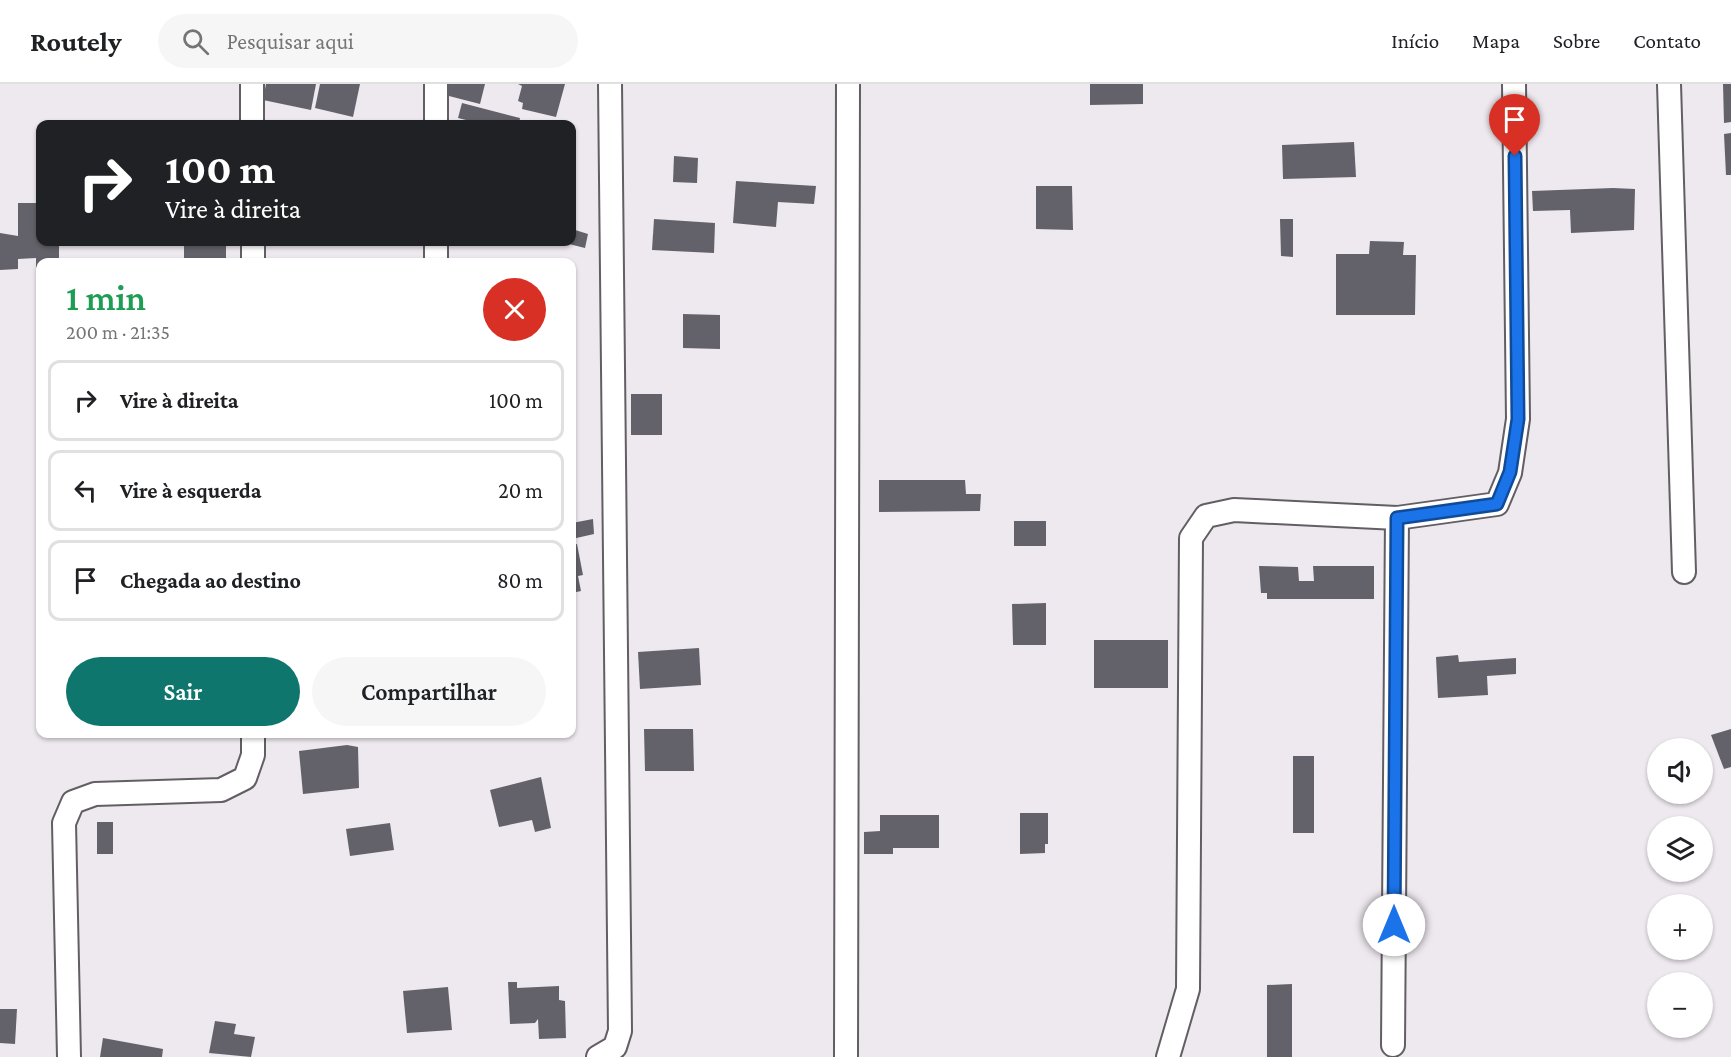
<!DOCTYPE html>
<html lang="pt">
<meta charset="utf-8">
<style>
body{margin:0;font-family:"Crimson Pro",serif;background:#f6f6f6;color:#202124;height:100vh;display:flex;flex-direction:column;font-size:22px;white-space:nowrap}
*{box-sizing:border-box;margin:0}
p{font-size:20px;color:#757577}
.icon{flex:none;width:33px;height:33px;fill:none;stroke:currentColor;stroke-width:2;stroke-linecap:round;stroke-linejoin:round}
.map{position:relative;flex:1;overflow:hidden}
.panel{position:absolute;left:36px;top:174px;width:540px;height:480px;display:flex;flex-direction:column;background:#fff;border-radius:12px;box-shadow:0 2px 4px #0004}
.panel>*{flex:none}
.guide{position:absolute;left:36px;top:36px;width:540px;height:126px;border-radius:12px;box-shadow:0 2px 4px #0004;background:#202124;color:#fff;overflow:hidden}
.buttons{position:absolute;left:1647px;top:654px;display:grid;gap:12px}
.buttons a{display:grid;place-items:center;width:66px;height:66px;border-radius:50%;background:#fff;box-shadow:0 2px 4px #0004;font-size:30px}
.pin{position:absolute;display:grid;place-items:center;width:51px;height:51px;color:#fff;margin:-62px -26px;border-radius:50% 50% 50% 0;rotate:-45deg;box-shadow:0 0 6px #0007}
.pin .icon{rotate:45deg}
.me{position:absolute;width:66px;margin:-33px;rotate:0deg;stroke-linejoin:round;filter:drop-shadow(0 0 4px #0008)}
.turn{display:flex;align-items:center;gap:21px;height:126px;padding:0 30px;font-size:27px}
.turn .icon{width:78px;height:78px;stroke-width:2.5}
.turn b{display:block;font-size:42px;line-height:51px}
.round{display:grid;place-items:center;flex:none;width:63px;height:63px;border-radius:32px;background:#f6f6f6}
.head{display:flex;align-items:center;justify-content:space-between;height:102px;padding:0 30px}
h1{font-size:36px;font-weight:600;line-height:45px;color:#1e9e55}
.cta{display:flex;gap:12px;margin-top:auto;padding:12px 30px}
.cta a{flex:1;height:69px;border-radius:36px;background:#0f766e;color:#fff;font-size:24px;font-weight:600;line-height:69px;text-align:center}
.cta a+a{background:#f6f6f6;color:#202124}
ul{padding:0;list-style:none}
li{display:flex;align-items:center;gap:18px;height:81px;margin:0 12px 9px;padding:0 18px;border:3px solid #e0e0e0;border-radius:12px}
li div{flex:1}
li b{display:block;font-size:22px}
li em{font-style:normal}
header{display:flex;align-items:center;gap:36px;box-sizing:border-box;height:84px;padding:0 30px;background:#fff;border-bottom:2px solid #e0e0e0}
header strong{font-size:28px}
nav{display:flex;gap:33px;margin-inline-start:auto;font-size:21px}
.search{width:420px;height:54px;background:#f6f6f6;display:flex;align-items:center;gap:15px;box-sizing:border-box;padding:0 21px;border-radius:33px;color:#757577;font-size:22px}
.map>svg:first-child{display:block}
</style>
<header>
<strong>Routely</strong>
<div class="search"><svg class="icon" aria-label="search" viewBox="0 0 24 24"><circle cx="10" cy="10" r="6"/><path d="M15 15l6 6"/></svg>Pesquisar aqui</div>
<nav><a>Início</a><a>Mapa</a><a>Sobre</a><a>Contato</a></nav>
</header>
<div class="map">
<svg width="1731" height="973" viewBox="0 0 1731 973">
<rect width="100%" height="100%" fill="#eee8ef"/>
<g fill="#63626a">
<polygon points="266,0 316,0 311,26 263,16"/>
<polygon points="320,0 360,0 353,33 315,24"/>
<polygon points="449,0 485,0 480,20 449,12"/>
<polygon points="518,0 565,0 556,33 522,25 523,19 518,17 522,2"/>
<polygon points="1090,0 1143,0 1143,20 1090,21"/>
<polygon points="1723,0 1731,0 1731,38 1724,39"/>
<polygon points="462,19 520,34 519,40 465,40 466,36 458,34"/>
<polygon points="1731,49 1731,91 1726,91 1724,50"/>
<polygon points="1354,58 1356,93 1283,95 1282,61"/>
<polygon points="674,72 698,74 697,99 673,98"/>
<polygon points="736,97 816,102 814,120 778,118 776,143 733,139"/>
<polygon points="1036,102 1072,102 1073,146 1036,145"/>
<polygon points="1613,104 1635,105 1634,146 1571,149 1570,126 1533,127 1532,107"/>
<polygon points="18,119 40,119 40,158 59,158 59,178 40,178 40,189 36,189 36,174 18,175 18,185 0,186 0,149 18,152"/>
<polygon points="654,135 715,139 714,169 652,166"/>
<polygon points="1280,135 1293,135 1293,173 1281,172"/>
<polygon points="572,145 588,150 585,164 561,158 572,158"/>
<polygon points="1370,157 1404,158 1403,171 1416,171 1415,231 1336,231 1336,170 1369,170"/>
<rect x="184" y="158" width="42" height="20"/>
<polygon points="683,230 720,231 720,265 683,264"/>
<rect x="631" y="310" width="31" height="41"/>
<polygon points="879,396 965,396 966,410 981,410 980,427 879,428"/>
<polygon points="593,435 594,450 572,455 572,439"/>
<rect x="1014" y="437" width="32" height="25"/>
<polygon points="577,460 583,491 578,492 581,507 572,509 572,461"/>
<polygon points="1259,482 1298,483 1299,497 1314,497 1313,482 1374,482 1374,515 1267,515 1267,509 1261,509"/>
<polygon points="1046,519 1046,561 1013,561 1012,520"/>
<rect x="1094" y="556" width="74" height="48"/>
<polygon points="699,564 701,601 640,605 638,568"/>
<polygon points="1458,571 1459,578 1516,574 1516,590 1487,592 1488,611 1438,614 1436,573"/>
<polygon points="644,645 693,645 694,687 645,687"/>
<polygon points="1731,645 1731,683 1724,685 1711,651"/>
<polygon points="347,661 358,663 359,704 303,710 299,667"/>
<rect x="1293" y="672" width="21" height="77"/>
<polygon points="541,693 551,744 535,748 532,736 499,743 490,706"/>
<polygon points="1020,729 1048,729 1048,760 1045,760 1045,769 1020,770"/>
<polygon points="880,731 939,731 939,764 893,764 893,770 864,770 864,748 880,747"/>
<rect x="97" y="738" width="16" height="32"/>
<polygon points="390,739 394,766 350,772 346,745"/>
<polygon points="508,898 517,898 517,904 559,902 559,916 565,917 566,954 539,955 538,935 535,939 510,940"/>
<polygon points="1292,900 1292,973 1267,973 1267,901"/>
<polygon points="448,903 452,946 407,949 403,907"/>
<polygon points="0,925 17,925 15,960 0,959"/>
<polygon points="215,937 236,940 234,950 255,953 251,973 209,969"/>
<polygon points="103,954 163,965 162,973 100,973"/>
</g>
<g fill="none" stroke-linecap="round" stroke-linejoin="round">
<g stroke="#635e64" stroke-width="26">
<g id="street">
<polyline points="252,0 252,40"/>
<polyline points="1669,0 1684,488"/>
<polyline points="436,40 436,0"/>
<polyline points="253,158 253,178"/>
<polyline points="436,178 436,158"/>
<polyline points="1393,961 1397,434"/>
<polyline points="69,973 64,739 73,718 95,710 221,706 245,694 253,671 253,650"/>
<polyline points="598,973 615,963 620,947 610,0"/>
<polyline points="846,973 848,0"/>
<polyline points="1168,973 1188,905 1191,454 1206,432 1234,426 1397,434 1497,420 1510,389 1518,335 1514,0"/>
</g>
</g>
<use href="#street" stroke="#fff" stroke-width="22"/>
</g>
<g fill="none" stroke-linecap="round" stroke-linejoin="round">
<g stroke="#114b97" stroke-width="15">
<polyline id="route" points="1394,841 1397,434 1497,420 1510,388 1518,335 1515,72"/>
</g>
<use href="#route" stroke="#1a73e8" stroke-width="10"/>
</g>
</svg>
<div class="buttons">
<a><svg class="icon" aria-label="sound" viewBox="0 0 24 24"><path d="M4 9h4l5-4v14l-5-4H4zM17 9q2 3 0 6"/></svg></a>
<a><svg class="icon" aria-label="layers" viewBox="0 0 24 24"><path d="M12 4l9 5-9 5-9-5zM3 14l9 5 9-5"/></svg></a>
<a>+</a>
<a>−</a>
</div>
<div class="pin" style="left:1515px;top:72px;background:#d93025"><svg class="icon" aria-label="arrive" viewBox="0 0 24 24"><path d="M6 21V4h12l-3 4 3 4H6"/></svg></div>
<svg class="me" style="left:1394px;top:841px" viewBox="-20 -20 40 40"><circle r="19" fill="#fff"/><path d="M0-13L10 11 0 6-10 11z" fill="#1a73e8"/></svg>
<div class="guide">
<div class="turn"><svg class="icon" aria-label="right" viewBox="0 0 24 24"><path d="M7 20v-9h11M14 6l5 5-5 5"/></svg><div><b>100 m</b>Vire à direita</div></div>
</div>
<section class="panel">
<div class="head"><div><h1>1 min</h1><p>200 m · 21:35</p></div><a class="round" style="background:#d93025;color:#fff"><svg class="icon" aria-label="close" viewBox="0 0 24 24"><path d="M6 6l12 12M18 6L6 18"/></svg></a></div>
<ul>
<li><svg class="icon" aria-label="right" viewBox="0 0 24 24"><path d="M7 20v-9h11M14 6l5 5-5 5"/></svg><div><b>Vire à direita</b></div><em>100 m</em></li>
<li><svg class="icon" aria-label="left" viewBox="0 0 24 24"><path d="M17 20v-9H6M10 6l-5 5 5 5"/></svg><div><b>Vire à esquerda</b></div><em>20 m</em></li>
<li><svg class="icon" aria-label="arrive" viewBox="0 0 24 24"><path d="M6 21V4h12l-3 4 3 4H6"/></svg><div><b>Chegada ao destino</b></div><em>80 m</em></li>
</ul>
<div class="cta"><a>Sair</a><a>Compartilhar</a></div>
</section>
</div>
